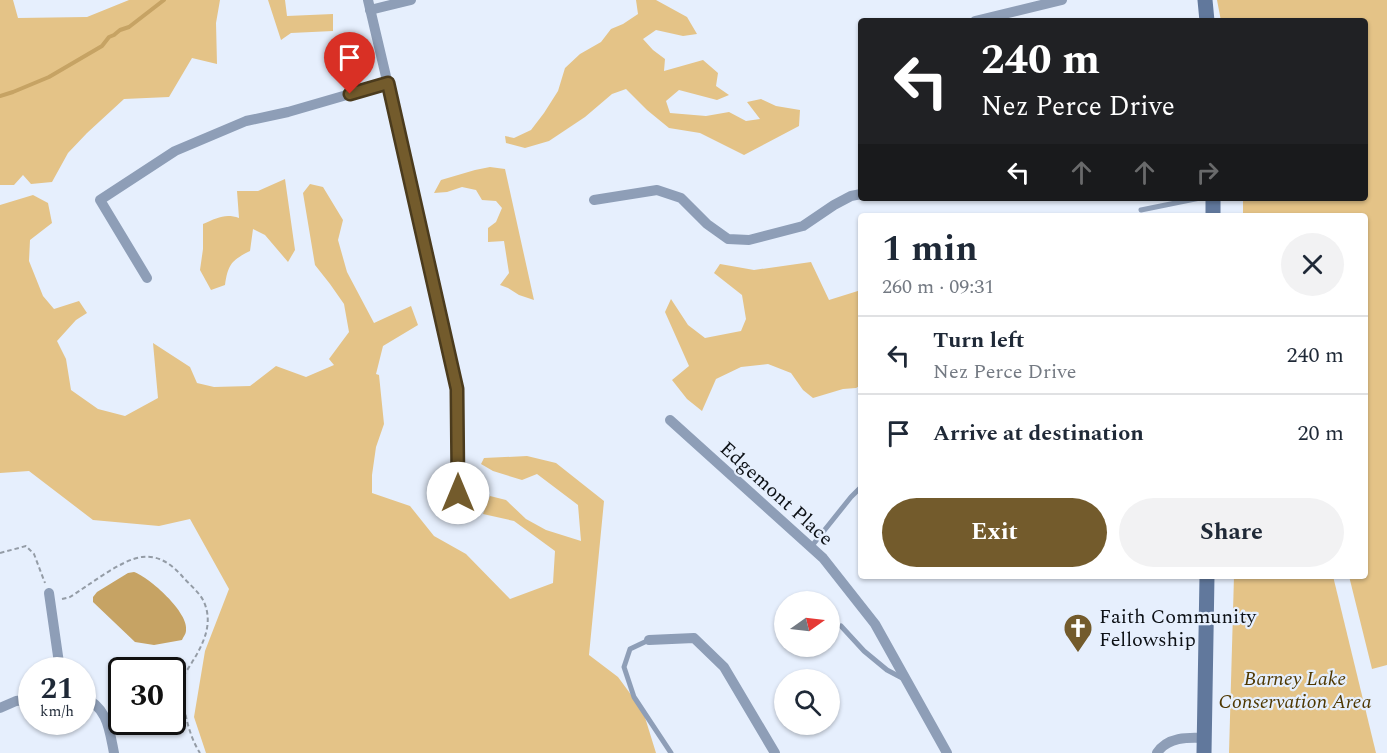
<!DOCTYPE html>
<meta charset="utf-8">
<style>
body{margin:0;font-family:Spectral,serif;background:#f2f2f3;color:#1f2937;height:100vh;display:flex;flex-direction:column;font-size:22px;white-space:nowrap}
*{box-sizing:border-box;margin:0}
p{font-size:20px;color:#747a83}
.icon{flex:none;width:33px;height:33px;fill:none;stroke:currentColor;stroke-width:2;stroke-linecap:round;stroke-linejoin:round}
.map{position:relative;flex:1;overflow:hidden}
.sheet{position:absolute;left:858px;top:213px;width:510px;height:366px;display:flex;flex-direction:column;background:#fff;border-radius:6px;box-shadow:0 2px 4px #0004}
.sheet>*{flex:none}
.guide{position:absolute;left:858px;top:18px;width:510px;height:183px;border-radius:6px;box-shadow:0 2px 4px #0004;background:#202124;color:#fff;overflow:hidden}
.needle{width:39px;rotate:76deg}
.tools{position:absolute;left:774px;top:591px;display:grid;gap:12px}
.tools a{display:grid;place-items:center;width:66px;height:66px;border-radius:50%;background:#fff;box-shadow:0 2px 4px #0004;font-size:30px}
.speed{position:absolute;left:18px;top:657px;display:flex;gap:12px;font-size:30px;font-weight:700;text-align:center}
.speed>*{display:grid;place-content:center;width:78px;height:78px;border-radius:50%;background:#fff;box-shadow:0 2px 4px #0004;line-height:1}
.speed small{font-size:15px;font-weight:400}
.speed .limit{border:3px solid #111;border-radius:9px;background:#fff;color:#111}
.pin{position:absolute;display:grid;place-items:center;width:51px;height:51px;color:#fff;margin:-62px -26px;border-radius:50% 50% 50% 0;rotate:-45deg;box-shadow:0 0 6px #0007}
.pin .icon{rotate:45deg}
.me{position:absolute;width:66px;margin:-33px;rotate:0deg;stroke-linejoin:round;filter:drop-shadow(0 0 4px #0008)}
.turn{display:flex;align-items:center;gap:21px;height:126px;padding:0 24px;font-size:27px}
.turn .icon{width:78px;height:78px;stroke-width:2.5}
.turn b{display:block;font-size:42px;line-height:51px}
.lanes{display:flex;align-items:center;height:57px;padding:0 24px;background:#0003;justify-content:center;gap:30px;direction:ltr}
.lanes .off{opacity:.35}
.round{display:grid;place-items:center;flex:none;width:63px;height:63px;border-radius:32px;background:#f2f2f3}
.overview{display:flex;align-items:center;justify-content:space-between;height:102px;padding:0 24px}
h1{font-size:36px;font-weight:700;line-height:45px}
.primary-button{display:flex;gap:12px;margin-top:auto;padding:12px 24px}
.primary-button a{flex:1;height:69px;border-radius:36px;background:#735b2c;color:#fff;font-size:24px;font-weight:700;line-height:69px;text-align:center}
.primary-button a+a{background:#f2f2f3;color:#1f2937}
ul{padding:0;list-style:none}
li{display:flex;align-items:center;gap:18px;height:78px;padding:0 24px;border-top:2px solid #e0e1e3}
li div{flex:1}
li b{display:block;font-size:22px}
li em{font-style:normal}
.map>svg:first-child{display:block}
</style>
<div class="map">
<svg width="1387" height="753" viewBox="0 0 1387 753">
<rect width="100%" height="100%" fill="#e6effd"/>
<g fill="#e4c387">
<polygon points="0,0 13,0 18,18 87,17 129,0 220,0 216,23 217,64 192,58 169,97 124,99 87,133 68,153 52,182 31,184 23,175 14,185 0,185"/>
<polygon points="268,0 285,0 287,16 333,14 333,31 291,33 281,40"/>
<polygon points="636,0 656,0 687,17 697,34 683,36 656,30 643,39 653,50 665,59 664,71 703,60 718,73 716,86 729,95 717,100 679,90 666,101 670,113 706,116 729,112 746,121 760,119 747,102 761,99 776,106 800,110 799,126 744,155 700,133 669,128 647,110 626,89 612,94 585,117 549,141 525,148 506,143 505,136 514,138 531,130 544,113 558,91 565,68 580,54 601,42 611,29 623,24 638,14"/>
<polygon points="1217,0 1387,0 1387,665 1372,669 1349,576 1365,576 1365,216 1243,216 1243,198 1365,198 1365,21 1221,21"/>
<polygon points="490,167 505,169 534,300 519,295 508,288 500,285 509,273 504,241 488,242 488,228 496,222 502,208 496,201 482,200 476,190 462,187 447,192 434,193 441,180 475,170"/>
<path d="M 285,179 L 295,250 L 288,262 L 265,235 L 253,229 L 250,251 C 232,260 228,264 225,285 L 211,290 L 200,270 L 203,249 L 203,224 C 217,218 225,213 239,218 L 237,191 L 258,191 Z"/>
<polygon points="310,184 323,187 343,220 338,240 347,272 374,323 411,306 418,325 383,346 376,374 379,375 384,424 376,447 372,475 372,493 410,506 434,536 466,554 510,599 553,583 555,551 514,521 483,514 490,496 506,500 526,519 546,530 581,541 578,505 537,474 522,480 493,471 481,464 484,458 527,456 556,463 604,501 589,655 618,677 643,711 656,753 206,753 194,717 205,651 229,589 190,519 159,526 93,520 29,471 0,473 0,205 33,195 48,203 52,223 30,240 29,261 43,296 54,309 79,301 87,313 76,320 57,341 66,359 71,390 98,409 125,416 158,398 153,343 190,367 197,383 214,387 250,386 276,366 306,377 334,365 329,359 349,332 344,304 330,284 315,265 303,193"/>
<polygon points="811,262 829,300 861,290 861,385 856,388 843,389 813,398 803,390 791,373 768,364 741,367 716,379 702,411 687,399 672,380 689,366 665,312 671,299 688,325 705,338 741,331 746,319 742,295 714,273 720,264 754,270"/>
<polygon points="1234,576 1333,576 1376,753 1229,753"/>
</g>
<path fill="#c6a364" d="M 134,572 C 149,577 190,613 186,631 C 186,634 183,637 182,640 L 154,645 L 135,642 L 93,602 L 93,597 L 97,592 L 128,573 Z"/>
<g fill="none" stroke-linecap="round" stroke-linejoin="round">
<polyline stroke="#c6a364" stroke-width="4" points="0,96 13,92 49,77 102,46 109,37 114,35 120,30 129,27 164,0"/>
<g stroke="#949ca6" stroke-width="2" stroke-dasharray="4.5 3" stroke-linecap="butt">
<polyline points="0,553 26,546 34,554 45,583"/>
<path d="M 62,599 L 70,597 C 88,586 122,559 142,557 C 159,555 171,564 182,576 C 188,583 198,591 203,600 C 218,630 194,658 179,683 C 184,706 187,733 200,753"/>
</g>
<g stroke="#8e9eb7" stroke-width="5">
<polyline points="1141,210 1200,198"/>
<polyline points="811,547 851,497 861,487"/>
<polyline points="841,626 864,651 887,670 904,679"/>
<polyline points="649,640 630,649 624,667 634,697 671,753"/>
</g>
<g stroke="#8e9eb7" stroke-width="10">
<polyline points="368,0 425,242 457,389 458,493"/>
<polyline points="370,10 411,0"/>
<polyline points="975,21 1062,0"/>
<polyline points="594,200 657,190 681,198 707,224 728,239 749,240 803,226 834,205 851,196 861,194"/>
<polyline points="147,278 100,200 175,151 246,121 288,112 388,83"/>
<polyline points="670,420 823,558 875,624 947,753"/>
<polyline points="49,593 60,670"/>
<polyline points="649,640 694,638 724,667 775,753"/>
<path d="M 82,696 C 108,708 109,728 114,753"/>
<polyline points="0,708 16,701 32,699"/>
<path d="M 1157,753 C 1167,737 1188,737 1205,738"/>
</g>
<g stroke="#61789c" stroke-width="15">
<polyline points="1205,0 1207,21"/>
<polyline points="1213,216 1213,198"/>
<polyline points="1204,753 1207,576"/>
</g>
</g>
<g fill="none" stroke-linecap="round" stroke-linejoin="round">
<g stroke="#4b3b1d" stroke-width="15">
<polyline id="route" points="350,94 388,83 457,389 458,493"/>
</g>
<use href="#route" stroke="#735b2c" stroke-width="10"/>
</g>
<defs>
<g id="church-pin" transform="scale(1.5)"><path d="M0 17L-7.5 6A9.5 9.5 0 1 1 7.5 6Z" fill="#735b2c" stroke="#e6effd"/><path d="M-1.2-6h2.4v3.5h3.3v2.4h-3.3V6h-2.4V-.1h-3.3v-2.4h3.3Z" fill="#fff"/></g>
</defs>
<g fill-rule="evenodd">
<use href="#church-pin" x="1078" y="628"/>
</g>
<g text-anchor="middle" stroke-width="4.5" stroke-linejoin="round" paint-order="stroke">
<g font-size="20" fill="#0d1116" stroke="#e6effd">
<text transform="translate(777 493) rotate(42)" y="7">Edgemont Place</text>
</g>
<g font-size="20" fill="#0d1116" stroke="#e6effd" text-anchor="start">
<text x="1099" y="623">Faith Community<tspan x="1099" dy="23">Fellowship</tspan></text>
</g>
<g font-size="20" font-style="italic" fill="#4e3700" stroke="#e6effd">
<text x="1295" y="685">Barney Lake<tspan x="1295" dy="23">Conservation Area</tspan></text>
</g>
</g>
</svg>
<div class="tools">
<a><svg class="needle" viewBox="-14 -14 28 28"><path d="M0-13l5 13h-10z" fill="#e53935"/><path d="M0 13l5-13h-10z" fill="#747a83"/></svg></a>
<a><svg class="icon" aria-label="search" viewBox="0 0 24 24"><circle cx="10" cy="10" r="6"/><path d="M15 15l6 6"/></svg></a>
</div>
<div class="speed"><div>21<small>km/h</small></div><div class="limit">30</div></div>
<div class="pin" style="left:350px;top:94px;background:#d93025"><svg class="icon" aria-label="arrive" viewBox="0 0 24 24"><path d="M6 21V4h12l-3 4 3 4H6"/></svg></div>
<svg class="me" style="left:458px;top:493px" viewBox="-20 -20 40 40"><circle r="19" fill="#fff"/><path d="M0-13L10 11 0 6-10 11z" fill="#735b2c"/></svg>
<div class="guide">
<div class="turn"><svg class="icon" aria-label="left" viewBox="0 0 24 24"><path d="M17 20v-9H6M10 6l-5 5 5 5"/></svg><div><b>240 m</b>Nez Perce Drive</div></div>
<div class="lanes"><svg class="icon" aria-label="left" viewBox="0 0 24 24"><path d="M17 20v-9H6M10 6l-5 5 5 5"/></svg><svg class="icon off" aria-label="ahead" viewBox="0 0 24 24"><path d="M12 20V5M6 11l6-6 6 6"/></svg><svg class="icon off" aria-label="ahead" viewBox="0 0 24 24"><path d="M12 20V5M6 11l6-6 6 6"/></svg><svg class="icon off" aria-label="right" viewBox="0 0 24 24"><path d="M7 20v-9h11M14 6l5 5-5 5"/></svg></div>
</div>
<section class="sheet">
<div class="overview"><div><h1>1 min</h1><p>260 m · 09:31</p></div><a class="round"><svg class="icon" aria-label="close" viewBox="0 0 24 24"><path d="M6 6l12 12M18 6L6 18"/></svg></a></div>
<ul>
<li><svg class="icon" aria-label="left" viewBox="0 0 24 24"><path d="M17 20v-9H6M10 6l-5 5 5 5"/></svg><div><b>Turn left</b><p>Nez Perce Drive</p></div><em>240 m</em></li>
<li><svg class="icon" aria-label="arrive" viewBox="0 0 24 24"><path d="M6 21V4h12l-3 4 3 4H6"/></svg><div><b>Arrive at destination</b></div><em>20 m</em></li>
</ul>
<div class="primary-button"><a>Exit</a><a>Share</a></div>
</section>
</div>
